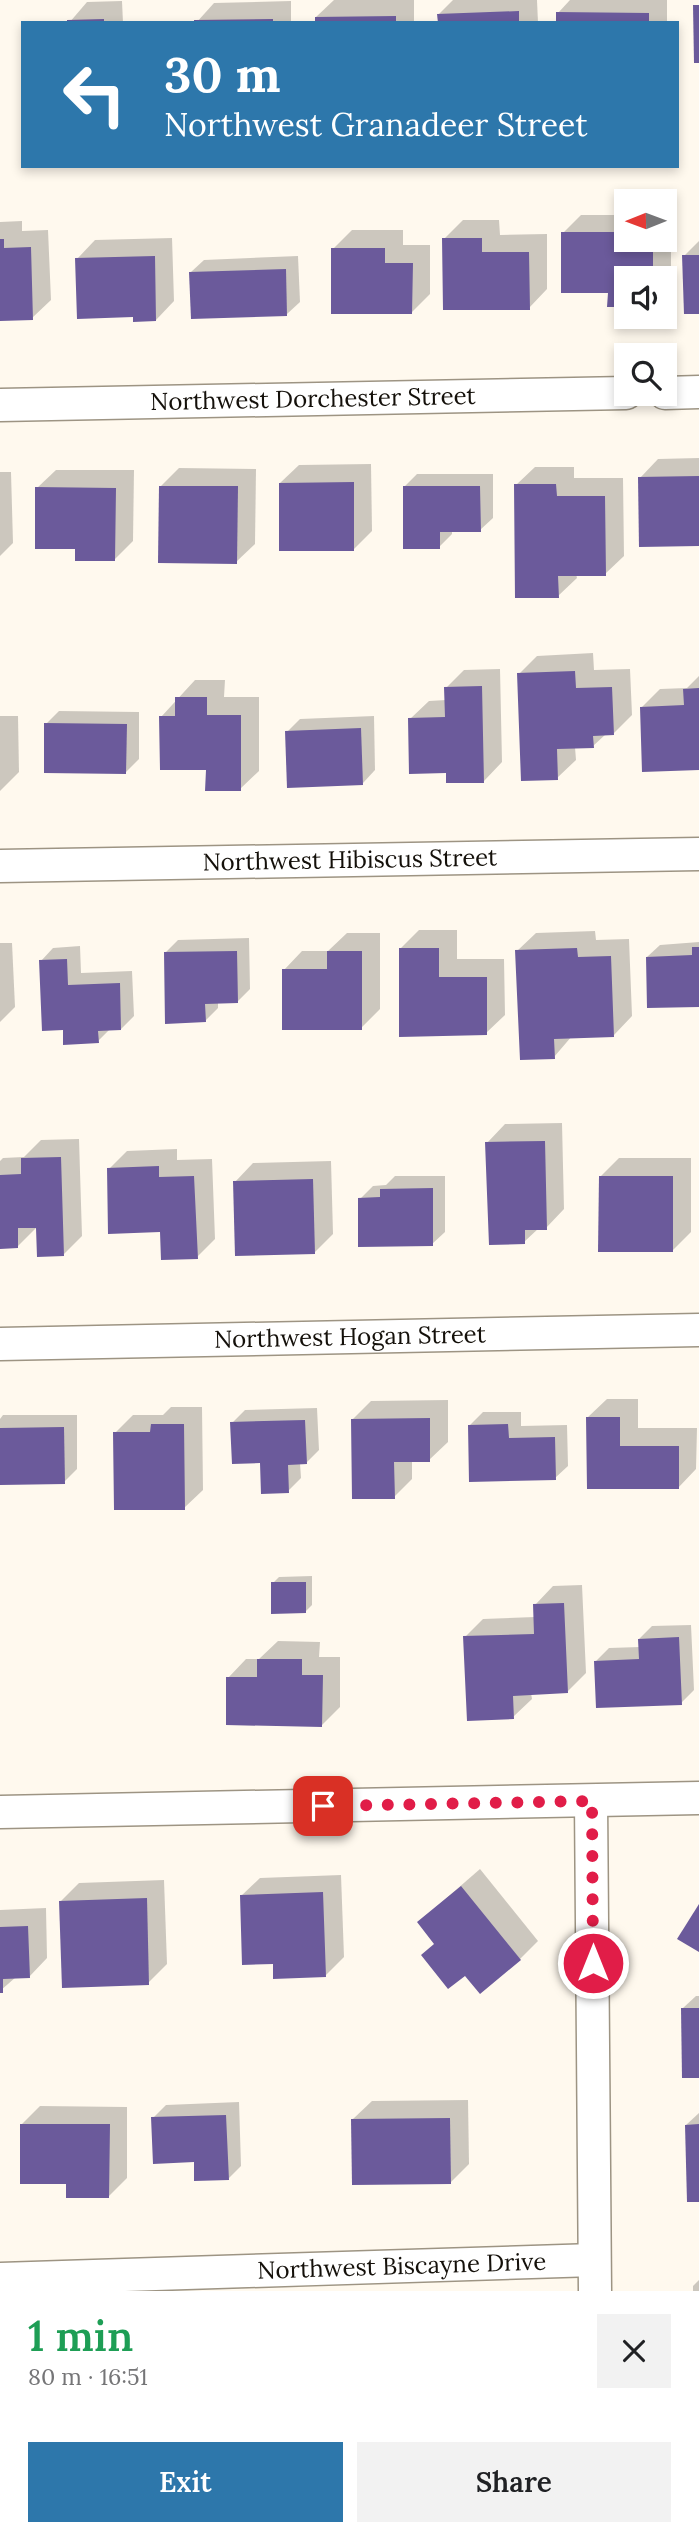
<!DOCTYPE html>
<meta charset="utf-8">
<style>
body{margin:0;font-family:Lora,serif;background:#f2f2f2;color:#202124;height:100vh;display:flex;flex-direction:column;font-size:26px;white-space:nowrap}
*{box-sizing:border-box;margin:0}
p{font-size:23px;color:#757577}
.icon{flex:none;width:38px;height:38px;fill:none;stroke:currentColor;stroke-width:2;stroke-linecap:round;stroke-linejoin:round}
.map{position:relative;height:2291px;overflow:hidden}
.sheet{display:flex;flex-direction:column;background:#fff;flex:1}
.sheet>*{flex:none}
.banner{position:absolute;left:21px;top:21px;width:658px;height:147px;border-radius:0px;box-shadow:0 4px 10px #0003;background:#2d77ab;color:#fff;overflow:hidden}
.needle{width:46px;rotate:269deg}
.controls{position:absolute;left:614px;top:189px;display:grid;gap:14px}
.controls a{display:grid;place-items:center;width:63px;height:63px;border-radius:0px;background:#fff;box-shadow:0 4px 10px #0003;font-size:35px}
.pin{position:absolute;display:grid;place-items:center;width:60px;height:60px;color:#fff;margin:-30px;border-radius:14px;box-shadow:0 4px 10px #0006}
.me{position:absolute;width:77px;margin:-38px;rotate:0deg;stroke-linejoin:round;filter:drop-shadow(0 0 5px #0008)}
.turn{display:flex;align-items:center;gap:24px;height:147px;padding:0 28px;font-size:32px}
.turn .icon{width:91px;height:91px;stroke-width:2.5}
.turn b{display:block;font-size:49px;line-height:60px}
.round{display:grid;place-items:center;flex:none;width:74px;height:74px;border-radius:0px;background:#f2f2f2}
.head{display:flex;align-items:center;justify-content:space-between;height:119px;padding:0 28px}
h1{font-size:42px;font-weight:600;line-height:52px;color:#1e9e55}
.button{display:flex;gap:14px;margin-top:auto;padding:14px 28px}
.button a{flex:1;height:80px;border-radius:0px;background:#2d77ab;color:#fff;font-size:28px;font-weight:600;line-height:80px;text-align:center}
.button a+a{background:#f2f2f2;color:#202124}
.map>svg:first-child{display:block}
</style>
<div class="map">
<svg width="699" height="2291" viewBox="0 0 699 2291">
<rect width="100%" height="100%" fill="#fff9ee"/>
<g fill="#0003">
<polygon points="334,0 414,0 414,23 316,23 316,17"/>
<polygon points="453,0 537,0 538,23 439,23 439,14"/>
<polygon points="570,0 667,0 667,23 557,23 558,13"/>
<polygon points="122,1 123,23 69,23 87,2"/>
<polygon points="291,1 291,23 196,23 214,3"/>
<polygon points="581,215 626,215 626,240 665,240 665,225 671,225 671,287 665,293 665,278 626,278 626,306 609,305 609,291 563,233"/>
<polygon points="463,220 499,220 500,235 547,234 547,289 529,308 444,239"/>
<polygon points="22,221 22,231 48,230 51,300 32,318 0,319 0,222"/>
<polygon points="352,230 403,230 403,245 430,245 430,294 412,312 333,249"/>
<polygon points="172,238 174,301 156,320 134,316 77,259 95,240"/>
<polygon points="699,241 699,312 684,256"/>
<polygon points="298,256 300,302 287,314 191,272 204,260"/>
<polygon points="699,458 699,544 640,478 658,459"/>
<polygon points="371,464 372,531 354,549 280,483 299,465"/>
<polygon points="535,467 574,467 574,478 623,478 624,556 605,574 576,574 577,578 558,596 516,485"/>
<polygon points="179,468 256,469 255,544 236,562 161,486"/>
<polygon points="56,470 134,470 133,541 115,559 77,547 37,488"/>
<polygon points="0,472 11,472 13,543 0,556"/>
<polygon points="417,474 493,474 493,518 480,530 452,530 452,534 439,547 404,487"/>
<polygon points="593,653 594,670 630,669 632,715 613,734 606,734 593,746 575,747 576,760 557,778 519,674 537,656"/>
<polygon points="500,669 502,762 484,781 448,771 410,719 429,701 446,700 446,688 464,670"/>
<polygon points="699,676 699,768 641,708 660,689 687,688"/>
<polygon points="195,680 225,680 224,697 259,697 259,771 240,789 207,768 161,717"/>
<polygon points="59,711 139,712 139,759 126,772 46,724"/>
<polygon points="0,716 18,716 19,772 0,791"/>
<polygon points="374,716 375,770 363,783 287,732 300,719"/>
<polygon points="419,930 457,930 457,959 504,959 505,1015 486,1033 401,948"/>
<polygon points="595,931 596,940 629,939 632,1016 614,1035 572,1036 554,1057 517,951 536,933"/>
<polygon points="347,933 380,933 380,1009 361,1028 284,970 302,951 328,951"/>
<polygon points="249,938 250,989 238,1001 218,1002 218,1008 205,1021 165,953 178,940"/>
<polygon points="699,942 699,1005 647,957 660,945"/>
<polygon points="0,943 12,943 15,1007 0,1022"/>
<polygon points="80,946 81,973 132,971 134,1016 121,1029 110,1029 98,1041 64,1028 41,961 53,948"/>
<polygon points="562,1123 564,1209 546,1228 539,1228 524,1242 487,1143 505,1124"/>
<polygon points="79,1139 82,1236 64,1254 38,1226 18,1246 0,1247 0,1161 3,1158 24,1157 41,1140"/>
<polygon points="177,1149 177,1160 212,1159 215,1239 197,1257 162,1231 109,1169 127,1151"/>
<polygon points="619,1158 691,1158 691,1232 673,1250 600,1177"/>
<polygon points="331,1161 333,1234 315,1252 235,1182 253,1163"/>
<polygon points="395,1176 445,1176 445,1232 432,1244 360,1199 373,1186 386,1185"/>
<polygon points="607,1399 638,1399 638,1428 697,1428 696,1469 678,1488 588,1487 588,1417"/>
<polygon points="448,1400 448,1442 429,1460 412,1461 412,1479 394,1497 352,1420 371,1401"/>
<polygon points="171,1407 202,1407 203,1490 184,1508 115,1433 133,1415 163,1415"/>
<polygon points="317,1408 319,1450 306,1463 300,1463 301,1478 288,1491 232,1423 245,1410"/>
<polygon points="483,1412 521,1412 521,1426 567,1425 568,1466 555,1478 470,1425"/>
<polygon points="3,1415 77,1415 77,1469 64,1482 0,1483 0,1419"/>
<polygon points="312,1576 312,1605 305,1612 273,1583 279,1577"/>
<polygon points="582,1585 586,1673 567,1692 531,1693 532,1699 513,1717 465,1637 483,1619 535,1617 535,1605 553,1586"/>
<polygon points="691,1625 694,1690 681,1703 596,1661 609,1648 640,1647 639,1639 652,1626"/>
<polygon points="278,1641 320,1642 319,1657 340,1657 340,1707 322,1725 228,1678 246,1659 259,1659"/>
<polygon points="480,1869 538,1941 520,1959 435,1943 419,1922"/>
<polygon points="341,1875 344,1957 326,1975 275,1962 241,1896 260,1878"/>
<polygon points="164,1880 167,1964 148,1983 61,1901 79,1883"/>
<polygon points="46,1908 47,1958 29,1977 16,1977 0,1991 0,1910"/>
<polygon points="696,1996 699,1996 699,2076 683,2008"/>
<polygon points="468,2100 469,2164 450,2183 353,2119 372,2101"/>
<polygon points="239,2102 241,2166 228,2179 196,2160 153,2118 166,2105"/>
<polygon points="40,2106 127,2107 127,2178 109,2196 22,2124"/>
<polygon points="699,2113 699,2200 686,2125"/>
<polygon points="699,2280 699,2291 693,2291 693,2286"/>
</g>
<g fill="#6b5a9b">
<polygon points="693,5 699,5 699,63 694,63"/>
<polygon points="519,11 519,23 438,23 437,14"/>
<polygon points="556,12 649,13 649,23 556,23"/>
<polygon points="396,16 396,23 315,23 315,17"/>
<polygon points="104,19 104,23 67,23 67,20"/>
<polygon points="273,19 273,23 194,23 194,20"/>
<polygon points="561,232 619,232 619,243 653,243 653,278 626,278 626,307 607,307 608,293 561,293"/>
<polygon points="442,238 482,238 482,252 529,252 530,310 443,310"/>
<polygon points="0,239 4,239 4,248 31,247 33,320 0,321"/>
<polygon points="331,248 385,248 385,263 413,263 412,314 331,314"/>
<polygon points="682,255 699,255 699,314 684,314"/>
<polygon points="155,256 156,321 133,322 133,317 77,319 75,258"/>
<polygon points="286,269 287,316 191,319 189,272"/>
<polygon points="699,476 699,546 639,547 638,477"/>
<polygon points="354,482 354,551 279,551 279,483"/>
<polygon points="514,484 556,484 557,496 605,496 606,576 558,576 559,598 515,598"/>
<polygon points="159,486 238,486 237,564 158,563"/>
<polygon points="403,486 480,486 481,532 440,532 440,549 403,549"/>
<polygon points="35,487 116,488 115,561 75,561 75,549 35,549"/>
<polygon points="575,671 576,688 612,687 614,735 593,736 594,748 557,749 558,780 521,781 517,673"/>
<polygon points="482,686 484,783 446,783 446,773 409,774 408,718 445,717 444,687"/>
<polygon points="699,688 699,770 642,772 640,707 684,705 683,689"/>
<polygon points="175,697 207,697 207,715 241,715 241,791 205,791 206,770 160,770 159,716 175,716"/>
<polygon points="44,723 127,724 126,774 44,773"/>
<polygon points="361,728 363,785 287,788 285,731"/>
<polygon points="692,947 699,947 699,1007 647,1008 646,957 692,955"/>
<polygon points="399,948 439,948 439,977 487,977 487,1035 399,1037"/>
<polygon points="577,948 578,957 611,956 614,1037 554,1039 555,1059 520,1060 515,950"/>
<polygon points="237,951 238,1003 205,1004 206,1022 165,1024 164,952"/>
<polygon points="327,951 362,951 362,1030 282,1030 282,969 327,969"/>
<polygon points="67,959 68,985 120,983 121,1030 98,1031 99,1043 63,1045 63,1030 42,1031 39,960"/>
<polygon points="545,1141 547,1230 525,1230 525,1244 489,1245 485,1142"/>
<polygon points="61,1157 64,1256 37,1257 36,1228 18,1228 18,1248 0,1249 0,1175 21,1174 21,1158"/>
<polygon points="159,1166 159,1177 194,1176 198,1259 161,1260 160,1232 108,1234 107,1168"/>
<polygon points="599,1176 673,1176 673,1252 598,1252"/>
<polygon points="313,1179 315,1254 235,1256 233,1181"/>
<polygon points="433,1188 433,1246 358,1247 358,1198 380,1197 380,1189"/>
<polygon points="586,1417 620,1417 620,1446 679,1446 679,1489 587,1489"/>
<polygon points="430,1418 430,1462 394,1462 395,1499 352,1499 351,1419"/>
<polygon points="305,1420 307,1464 288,1465 289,1493 261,1494 260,1463 232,1464 230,1422"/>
<polygon points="151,1424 184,1424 185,1510 114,1510 113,1432 150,1432"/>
<polygon points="508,1424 509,1438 555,1437 556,1480 469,1482 468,1425"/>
<polygon points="64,1427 65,1484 0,1485 0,1428"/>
<polygon points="271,1582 306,1582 306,1613 271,1614"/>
<polygon points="564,1603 568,1693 513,1696 514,1719 467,1721 463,1636 534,1634 533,1604"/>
<polygon points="679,1637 682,1705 596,1708 594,1661 639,1659 638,1639"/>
<polygon points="257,1659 302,1659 302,1675 323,1675 322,1727 226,1725 226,1677 257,1677"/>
<polygon points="461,1886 521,1960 480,1994 465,1976 448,1989 421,1955 434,1944 417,1922"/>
<polygon points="323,1892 326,1977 273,1979 273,1964 242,1965 240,1895"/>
<polygon points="147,1898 149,1985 62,1988 59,1901"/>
<polygon points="699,1904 699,1952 677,1939"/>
<polygon points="28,1926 30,1978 3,1979 3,1993 0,1993 0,1927"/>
<polygon points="681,2008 699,2008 699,2078 682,2078"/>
<polygon points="226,2115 229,2180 194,2181 194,2162 153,2164 151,2117"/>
<polygon points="450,2118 451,2184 352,2185 351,2119"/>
<polygon points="20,2124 110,2124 109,2198 66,2198 66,2184 20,2184"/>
<polygon points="699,2124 699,2202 687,2202 685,2125"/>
</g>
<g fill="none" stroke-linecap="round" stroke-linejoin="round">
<g stroke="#9d9483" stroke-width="35">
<g id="minor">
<polyline points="665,393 699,392"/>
<path id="s1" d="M 0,405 L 626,393"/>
<path id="s2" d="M 0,866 L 699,854"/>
<path id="s3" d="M 0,1344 L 699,1330"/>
<polyline points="591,1801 595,2291"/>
<polyline points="0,1812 699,1798"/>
<path id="s4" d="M 0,2279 L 594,2260"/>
</g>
</g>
<use href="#minor" stroke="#fff" stroke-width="32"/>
</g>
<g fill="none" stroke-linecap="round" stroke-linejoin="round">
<polyline stroke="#e11d48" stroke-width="12" stroke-dasharray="0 21.6" points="323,1806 592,1801 593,1963"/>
</g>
<g text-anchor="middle" stroke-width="5" stroke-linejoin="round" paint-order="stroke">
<g font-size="24" fill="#14100a" stroke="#fff">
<text dy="8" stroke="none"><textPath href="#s1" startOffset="313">Northwest Dorchester Street</textPath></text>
<text dy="8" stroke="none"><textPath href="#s2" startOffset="350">Northwest Hibiscus Street</textPath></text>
<text dy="8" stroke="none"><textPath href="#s3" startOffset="350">Northwest Hogan Street</textPath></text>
<text dy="8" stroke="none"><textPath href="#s4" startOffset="402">Northwest Biscayne Drive</textPath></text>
</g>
</g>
</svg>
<div class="controls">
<a><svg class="needle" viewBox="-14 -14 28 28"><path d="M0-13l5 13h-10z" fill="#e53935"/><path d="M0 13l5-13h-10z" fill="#757577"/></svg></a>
<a><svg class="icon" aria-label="sound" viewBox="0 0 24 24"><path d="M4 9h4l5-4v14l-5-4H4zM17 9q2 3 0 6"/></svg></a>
<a><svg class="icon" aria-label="search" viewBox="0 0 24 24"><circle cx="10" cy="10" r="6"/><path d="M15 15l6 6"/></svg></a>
</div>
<div class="pin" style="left:323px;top:1806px;background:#d93025"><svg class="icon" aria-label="arrive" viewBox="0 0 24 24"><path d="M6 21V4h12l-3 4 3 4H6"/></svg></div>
<svg class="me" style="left:593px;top:1963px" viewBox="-20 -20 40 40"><circle r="17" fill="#e11d48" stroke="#fff" stroke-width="3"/><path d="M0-11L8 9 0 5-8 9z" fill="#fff"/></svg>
<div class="banner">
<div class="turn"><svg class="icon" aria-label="left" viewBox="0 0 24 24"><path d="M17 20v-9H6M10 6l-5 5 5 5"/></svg><div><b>30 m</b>Northwest Granadeer Street</div></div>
</div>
</div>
<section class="sheet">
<div class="head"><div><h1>1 min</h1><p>80 m · 16:51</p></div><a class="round"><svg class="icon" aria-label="close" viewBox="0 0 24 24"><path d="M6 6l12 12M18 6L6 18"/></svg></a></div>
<div class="button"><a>Exit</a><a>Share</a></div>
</section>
